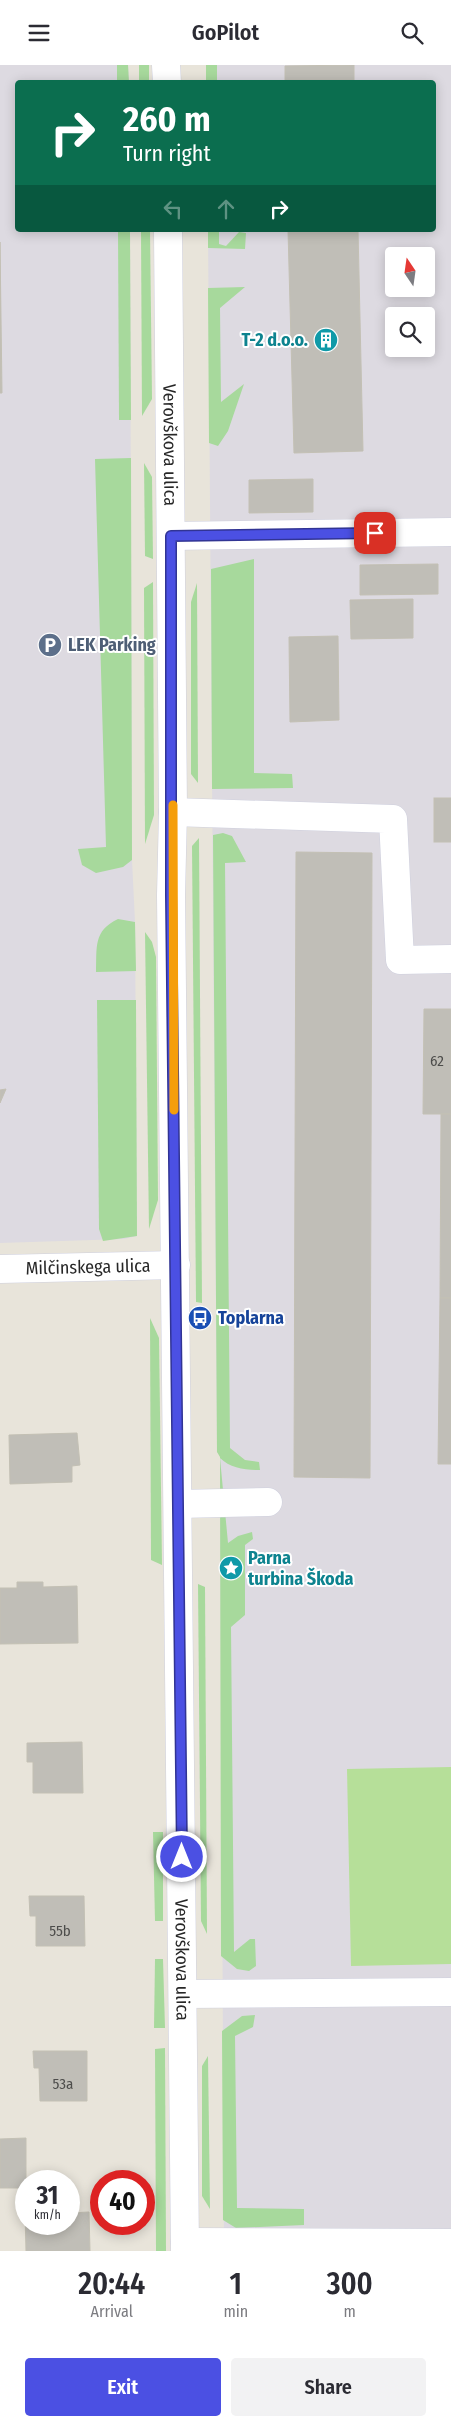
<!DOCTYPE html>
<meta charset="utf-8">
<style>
body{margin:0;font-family:"Fira Sans Condensed",sans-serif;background:#f2f2f3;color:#2b2b33;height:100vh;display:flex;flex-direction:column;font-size:19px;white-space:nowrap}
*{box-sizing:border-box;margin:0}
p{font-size:16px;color:#7c7c81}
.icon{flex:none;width:28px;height:28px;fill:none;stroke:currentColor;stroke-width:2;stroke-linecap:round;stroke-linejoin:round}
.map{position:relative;height:2186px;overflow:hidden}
.panel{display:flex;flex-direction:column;background:#fff;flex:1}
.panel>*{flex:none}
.guide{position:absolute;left:15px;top:15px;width:421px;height:152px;border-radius:5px;box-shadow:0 2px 12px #0003;background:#0b6e4f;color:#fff;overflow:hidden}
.needle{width:32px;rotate:347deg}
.tools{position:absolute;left:385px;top:182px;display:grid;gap:10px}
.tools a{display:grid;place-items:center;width:50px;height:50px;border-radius:5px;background:#fff;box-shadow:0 2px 12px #0003;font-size:25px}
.speed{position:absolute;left:15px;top:2105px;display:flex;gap:10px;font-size:25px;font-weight:700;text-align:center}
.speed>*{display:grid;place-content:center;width:65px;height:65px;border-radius:50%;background:#fff;box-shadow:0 2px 12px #0003;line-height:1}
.speed small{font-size:12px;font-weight:400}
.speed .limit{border:8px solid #d22;background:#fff;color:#111}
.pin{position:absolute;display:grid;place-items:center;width:42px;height:42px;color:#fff;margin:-21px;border-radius:10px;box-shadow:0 2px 8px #0006}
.me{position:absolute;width:55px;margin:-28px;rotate:0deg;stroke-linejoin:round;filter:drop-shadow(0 0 4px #0008)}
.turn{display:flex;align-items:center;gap:18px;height:105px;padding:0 25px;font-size:22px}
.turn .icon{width:65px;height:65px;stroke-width:2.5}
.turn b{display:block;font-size:35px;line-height:42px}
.lanes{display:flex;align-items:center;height:48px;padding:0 25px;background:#0003;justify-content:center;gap:25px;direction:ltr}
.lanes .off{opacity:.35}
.eta{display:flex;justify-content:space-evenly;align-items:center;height:85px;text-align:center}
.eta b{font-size:30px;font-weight:600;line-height:35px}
.action{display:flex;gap:10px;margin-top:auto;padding:10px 25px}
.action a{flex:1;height:58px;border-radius:5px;background:#4b50e3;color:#fff;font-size:20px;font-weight:600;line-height:58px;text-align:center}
.action a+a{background:#f2f2f3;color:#2b2b33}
header{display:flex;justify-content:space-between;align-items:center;height:65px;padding:0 25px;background:#fff;font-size:22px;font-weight:600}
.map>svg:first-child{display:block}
</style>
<header><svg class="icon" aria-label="menu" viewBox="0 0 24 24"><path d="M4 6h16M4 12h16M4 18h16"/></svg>GoPilot<svg class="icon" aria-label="search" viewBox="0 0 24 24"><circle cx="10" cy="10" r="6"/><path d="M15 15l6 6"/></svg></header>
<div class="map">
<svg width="451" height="2186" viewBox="0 0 451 2186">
<rect width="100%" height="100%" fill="#e8e4da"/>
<g fill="#dddae1" fill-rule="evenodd">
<polygon points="0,0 128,0 129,17 18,18 18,165 130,165 132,795 135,857 137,1171 124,1174 0,1178"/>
<path d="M 206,0 L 451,0 L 451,2186 L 224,2186 L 220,1390 L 217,1387 L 208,165 L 434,165 L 434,18 L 206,17 ZM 394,191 L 426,191 L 426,224 L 394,224 ZM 394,251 L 426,251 L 426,284 L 394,284 Z"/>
</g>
<g fill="#a7d99c">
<polygon points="117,0 128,0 129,17 117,17"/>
<rect x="139" y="0" width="10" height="17"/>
<rect x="206" y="0" width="11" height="17"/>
<polygon points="118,165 130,165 131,355 119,355"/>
<polygon points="141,165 150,165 152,334 142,351"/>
<polygon points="208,165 219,165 219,179 226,181 239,167 246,168 245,184 208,183"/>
<polygon points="245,222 220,243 221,337 244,319 228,366 218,381 209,378 208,223"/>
<polygon points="131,393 132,795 123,802 96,808 82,800 78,784 106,782 95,394"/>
<polygon points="144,398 152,412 153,494 145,491"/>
<polygon points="254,494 254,708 292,709 293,723 212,724 211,504"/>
<polygon points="153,517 154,750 145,779 144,523"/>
<polygon points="197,518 198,718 191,709 191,537"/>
<path d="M 223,768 L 232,771 L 246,797 L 225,798 L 230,1383 L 245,1395 L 259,1397 L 260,1405 C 245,1405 230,1403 220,1393 L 228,1478 L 238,1471 L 252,1467 L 253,1474 L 245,1480 L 245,1550 L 231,1562 L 234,1887 L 250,1874 L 255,1874 L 256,1901 L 249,1906 L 237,1904 L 221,1891 L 220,1392 L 217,1387 L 213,770 Z"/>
<polygon points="199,773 202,1238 196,1237 192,781"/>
<path d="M 118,854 L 135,857 L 136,906 L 96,907 C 97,882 93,866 118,854 Z"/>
<polygon points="145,867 152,877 156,892 158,1135 149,1164"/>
<polygon points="97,935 136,935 137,1171 103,1176 99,1164"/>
<polygon points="150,1253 159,1273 162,1500 151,1495"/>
<polygon points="198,1519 205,1522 207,1869 201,1856"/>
<polygon points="153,1767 163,1767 163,1856 155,1856"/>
<polygon points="155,1894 163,1894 165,1963 154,1963"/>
<polygon points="255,1950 253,1962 235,1971 237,2143 304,2144 304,2160 236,2163 223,2155 222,1966 242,1951"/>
<polygon points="165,1983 166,2186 156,2186 155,1984"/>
<polygon points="208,1991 210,2144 202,2131 202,2001"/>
</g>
<polygon fill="#b6df99" points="451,1702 451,1899 351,1901 347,1704"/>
<g fill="#c0beb7" stroke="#c3c0b4">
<polygon points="354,0 354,18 285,18 285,1"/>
<polygon points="288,165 358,165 363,386 294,388"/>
<polygon points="0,177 2,328 0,328"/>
<polygon points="313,414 313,447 249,448 249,415"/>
<polygon points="438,499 438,529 360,530 360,500"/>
<polygon points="413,534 413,573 351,574 350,535"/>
<polygon points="338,571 339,655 290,657 289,572"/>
<rect x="434" y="733" width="17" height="44"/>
<polygon points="296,787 372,788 370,1413 294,1412"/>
<polygon points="424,944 451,944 451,1049 423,1049"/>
<polygon points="6,1024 0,1038 0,1025"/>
<polygon points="441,1049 451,1049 451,1233 440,1233"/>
<polygon points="440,1233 451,1233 451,1399 438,1399"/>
<polygon points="77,1368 80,1400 72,1401 72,1417 10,1419 9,1370"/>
<polygon points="17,1517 43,1517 43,1522 77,1521 78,1578 0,1579 0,1523 17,1523"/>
<polygon points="82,1677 83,1728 33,1728 33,1697 27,1697 27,1678"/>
<polygon points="29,1831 84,1831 85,1881 36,1881 36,1851 30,1851"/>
<polygon points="33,1986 87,1986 87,2036 40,2036 39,2003 34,2003"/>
<polygon points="26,2073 26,2123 0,2123 0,2074"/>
<polygon points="69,2140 69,2148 89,2147 90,2186 26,2186 25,2148 26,2159 69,2159"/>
</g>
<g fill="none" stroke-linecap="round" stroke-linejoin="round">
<g stroke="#cfd0de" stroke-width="29">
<g id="minor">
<polyline points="166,0 167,18"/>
<path id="s1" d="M 168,165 L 173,747 L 171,830 L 185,2186"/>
<polyline points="171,471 451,467"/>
<polyline points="173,747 393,754 400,895 451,894"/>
<path id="s2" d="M 0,1204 L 176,1200"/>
<polyline points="178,1439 268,1437"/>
<polyline points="183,1929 451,1927"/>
<polyline points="185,2177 451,2178"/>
</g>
</g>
<use href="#minor" stroke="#fff" stroke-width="28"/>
</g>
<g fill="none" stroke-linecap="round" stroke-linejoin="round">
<g stroke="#313494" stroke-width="12">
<polyline id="route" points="182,1792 171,830 171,471 375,468"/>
</g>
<use href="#route" stroke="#4b50e3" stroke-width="9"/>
<polyline stroke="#f59e0b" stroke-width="9" points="173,740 174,1045"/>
</g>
<defs>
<g id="building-disc" transform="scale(1.25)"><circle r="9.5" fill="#0f9aa8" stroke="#fff"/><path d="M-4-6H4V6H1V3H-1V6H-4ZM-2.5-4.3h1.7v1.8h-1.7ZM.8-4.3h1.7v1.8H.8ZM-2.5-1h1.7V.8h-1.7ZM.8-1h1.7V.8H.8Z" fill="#fff"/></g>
<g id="parking-disc" transform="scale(1.25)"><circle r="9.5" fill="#5c6f8a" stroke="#fff"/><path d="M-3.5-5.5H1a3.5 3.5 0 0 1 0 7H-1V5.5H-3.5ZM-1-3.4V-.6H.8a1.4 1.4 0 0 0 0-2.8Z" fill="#fff"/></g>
<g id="bus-disc" transform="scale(1.25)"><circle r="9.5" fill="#1a4fb4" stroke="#fff"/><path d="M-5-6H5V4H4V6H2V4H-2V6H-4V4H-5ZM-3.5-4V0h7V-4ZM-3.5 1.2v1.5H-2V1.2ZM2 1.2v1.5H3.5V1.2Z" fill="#fff"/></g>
<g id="sight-disc" transform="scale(1.25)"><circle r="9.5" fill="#0f9aa8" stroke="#fff"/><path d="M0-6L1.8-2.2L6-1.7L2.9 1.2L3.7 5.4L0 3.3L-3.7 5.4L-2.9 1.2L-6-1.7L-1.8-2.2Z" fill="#fff"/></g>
</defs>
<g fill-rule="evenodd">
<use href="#building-disc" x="326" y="275"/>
<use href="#parking-disc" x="50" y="580"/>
<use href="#bus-disc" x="200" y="1253"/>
<use href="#sight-disc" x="231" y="1503"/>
</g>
<g text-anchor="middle" stroke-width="4" stroke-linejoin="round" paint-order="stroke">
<g font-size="15" fill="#4d4d4b">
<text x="437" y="1001">62</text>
<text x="60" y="1871">55b</text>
<text x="63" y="2024">53a</text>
</g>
<g font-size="18" font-weight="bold" fill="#0d838f" stroke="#fff" text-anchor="end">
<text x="308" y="281">T-2 d.o.o.</text>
<text x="248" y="1499" text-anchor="start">Parna<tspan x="248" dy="21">turbina Škoda</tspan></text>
</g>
<g font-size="18" fill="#272727" stroke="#fff">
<text dy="6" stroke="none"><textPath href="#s1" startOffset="215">Verovškova ulica</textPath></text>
<text dy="6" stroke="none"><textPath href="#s2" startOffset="88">Milčinskega ulica</textPath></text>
<text dy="6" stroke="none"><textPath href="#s1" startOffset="1730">Verovškova ulica</textPath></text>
</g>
<g font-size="18" font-weight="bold" fill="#4e5e75" stroke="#fff" text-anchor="start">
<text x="68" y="586">LEK Parking</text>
</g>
<g font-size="18" font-weight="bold" fill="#164399" stroke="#fff" text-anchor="start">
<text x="218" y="1259">Toplarna</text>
</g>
</g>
</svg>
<div class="tools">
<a><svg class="needle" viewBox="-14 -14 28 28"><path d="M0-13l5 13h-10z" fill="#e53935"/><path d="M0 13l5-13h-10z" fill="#7c7c81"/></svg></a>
<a><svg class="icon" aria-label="search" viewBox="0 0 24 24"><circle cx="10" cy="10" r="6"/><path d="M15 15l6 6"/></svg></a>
</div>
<div class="speed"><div>31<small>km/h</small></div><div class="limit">40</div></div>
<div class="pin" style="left:375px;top:468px;background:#d93025"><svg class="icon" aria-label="arrive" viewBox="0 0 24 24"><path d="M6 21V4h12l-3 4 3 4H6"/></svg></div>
<svg class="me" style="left:182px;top:1792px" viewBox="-20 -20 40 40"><circle r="17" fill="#4b50e3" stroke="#fff" stroke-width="3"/><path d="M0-11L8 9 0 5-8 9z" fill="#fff"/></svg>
<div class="guide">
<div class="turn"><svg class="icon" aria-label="right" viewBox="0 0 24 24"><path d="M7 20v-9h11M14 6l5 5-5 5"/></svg><div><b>260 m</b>Turn right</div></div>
<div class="lanes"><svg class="icon off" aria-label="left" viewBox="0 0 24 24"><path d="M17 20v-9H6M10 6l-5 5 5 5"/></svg><svg class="icon off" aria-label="ahead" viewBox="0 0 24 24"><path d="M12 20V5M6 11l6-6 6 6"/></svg><svg class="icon" aria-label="right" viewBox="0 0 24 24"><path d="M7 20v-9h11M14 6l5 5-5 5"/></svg></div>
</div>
</div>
<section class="panel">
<div class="eta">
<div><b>20:44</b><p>Arrival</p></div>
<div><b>1</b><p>min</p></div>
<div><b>300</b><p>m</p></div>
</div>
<div class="action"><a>Exit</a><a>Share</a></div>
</section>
